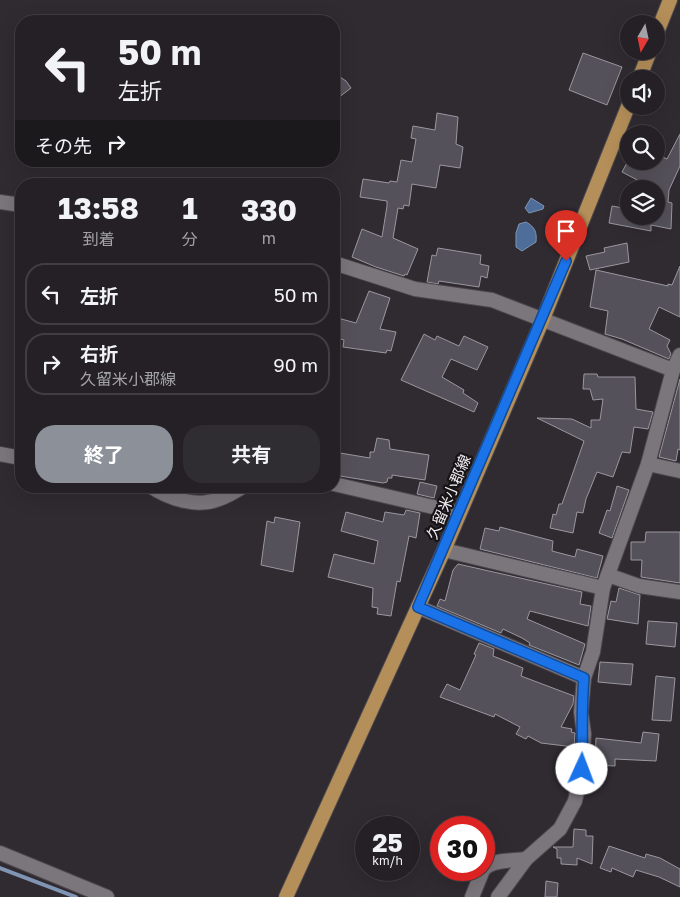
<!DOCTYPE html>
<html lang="ja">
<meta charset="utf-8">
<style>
body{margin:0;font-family:"Golos Text","Noto Sans JP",sans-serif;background:#302d32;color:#f1f3f6;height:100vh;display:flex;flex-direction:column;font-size:19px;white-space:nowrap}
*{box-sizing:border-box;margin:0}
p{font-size:16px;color:#a3a3a7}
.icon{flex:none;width:28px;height:28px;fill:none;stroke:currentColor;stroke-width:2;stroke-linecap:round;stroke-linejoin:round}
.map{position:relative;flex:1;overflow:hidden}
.panel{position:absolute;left:15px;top:178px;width:325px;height:315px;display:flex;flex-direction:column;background:#242025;border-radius:20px;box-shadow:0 5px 20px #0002,0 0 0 1px #413e42}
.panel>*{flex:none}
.guide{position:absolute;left:15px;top:15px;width:325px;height:152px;border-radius:20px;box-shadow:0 5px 20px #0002,0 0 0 1px #413e42;background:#242025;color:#f1f3f6;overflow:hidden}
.needle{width:32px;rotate:189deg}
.buttons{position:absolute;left:620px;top:15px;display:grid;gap:10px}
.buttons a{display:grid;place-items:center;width:45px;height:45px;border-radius:50%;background:#242025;box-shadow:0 5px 20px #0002,0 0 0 1px #413e42;font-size:25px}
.speed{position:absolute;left:355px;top:816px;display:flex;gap:10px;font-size:25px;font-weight:700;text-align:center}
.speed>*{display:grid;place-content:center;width:65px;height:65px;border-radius:50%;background:#242025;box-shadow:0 5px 20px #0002,0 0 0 1px #413e42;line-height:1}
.speed small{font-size:12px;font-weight:400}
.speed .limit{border:8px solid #d22;background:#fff;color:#111}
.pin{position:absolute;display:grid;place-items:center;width:42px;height:42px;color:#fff;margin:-51px -21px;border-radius:50% 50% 50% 0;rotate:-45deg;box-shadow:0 0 5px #0007}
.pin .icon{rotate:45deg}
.me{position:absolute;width:55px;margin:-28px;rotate:2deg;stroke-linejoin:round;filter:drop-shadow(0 0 4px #0008)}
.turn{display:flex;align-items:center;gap:18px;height:105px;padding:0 20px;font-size:22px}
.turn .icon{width:65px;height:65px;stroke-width:2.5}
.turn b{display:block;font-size:35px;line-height:42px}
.then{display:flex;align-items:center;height:48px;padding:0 20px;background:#0003;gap:10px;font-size:19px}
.eta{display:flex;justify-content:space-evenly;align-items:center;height:85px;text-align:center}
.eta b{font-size:30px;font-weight:700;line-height:35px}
.primary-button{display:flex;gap:10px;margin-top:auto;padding:10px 20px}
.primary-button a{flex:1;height:58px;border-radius:20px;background:#8c9099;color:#fff;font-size:20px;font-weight:700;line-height:58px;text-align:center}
.primary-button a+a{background:#302d32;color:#f1f3f6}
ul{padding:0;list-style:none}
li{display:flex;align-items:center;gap:15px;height:62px;margin:0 10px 8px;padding:0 10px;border:2px solid #413e42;border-radius:20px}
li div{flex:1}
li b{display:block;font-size:19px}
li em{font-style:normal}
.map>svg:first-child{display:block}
</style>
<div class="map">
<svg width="680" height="897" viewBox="0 0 680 897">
<rect width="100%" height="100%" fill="#302a31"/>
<g fill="#4f6d99" stroke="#8094b4">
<polygon points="531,198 544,206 543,209 529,213 525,208"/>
<path d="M 526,222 C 535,227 537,232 536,242 L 522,251 L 516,247 L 516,233 L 519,224 Z"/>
</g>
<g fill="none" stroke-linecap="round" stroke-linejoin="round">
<polyline stroke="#8094b4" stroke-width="4" points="0,868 76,897"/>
</g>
<g fill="#54515a" stroke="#9a97a0">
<polygon points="583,53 622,67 607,105 569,90"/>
<polygon points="334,73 346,81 351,88 334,101"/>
<polygon points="437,113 458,117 456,144 463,147 460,168 440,165 436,188 412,184 409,206 404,205 403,209 398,208 393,238 418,249 407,275 405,274 404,276 376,267 352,257 362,229 382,237 387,206 387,201 360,197 363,179 389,183 390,181 397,182 401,160 412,162 416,139 411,138 413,126 435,130"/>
<polygon points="680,134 680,166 669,190 668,202 672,203 671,229 651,225 651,231 609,223 612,206 629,209 629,216 656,216 656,189 640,189 641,182 622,172 628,161 656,161 656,154 667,159"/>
<polygon points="627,243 629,262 590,270 586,256 605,252 604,248"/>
<polygon points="438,248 481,255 480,264 489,266 487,278 481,276 479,287 439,281 438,284 427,282 432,255 436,256"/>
<polygon points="680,266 680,317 659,307 649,329 670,340 667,346 671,354 669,359 622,339 605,334 608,311 590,307 596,270 668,286 668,284 672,285"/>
<polygon points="369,291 390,298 380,329 396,332 391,351 387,350 386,353 343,347 344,340 334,337 334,317 356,323"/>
<polygon points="424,334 435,340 437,336 459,346 464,336 488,347 477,370 451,359 442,377 464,390 463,393 478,403 474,412 401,380"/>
<polygon points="584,374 597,374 598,377 635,377 636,409 653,412 648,429 634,427 630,453 622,452 613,477 597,472 586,499 583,513 577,512 573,533 550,528 553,514 556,515 559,504 562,504 584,441 537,418 572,419 591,428 591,420 600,420 603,399 593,400 590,389 583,389"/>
<polygon points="680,379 680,450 678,449 676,461 659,457"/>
<polygon points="377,438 389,440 390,449 429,455 425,480 392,475 392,478 388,478 387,482 383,483 334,475 334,452 370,458 370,452 374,452"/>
<polygon points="420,482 437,486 434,498 417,494"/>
<polygon points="617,486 629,490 612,538 599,533 607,510 610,511"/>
<polygon points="406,510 420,513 416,538 409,536 400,582 397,581 391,616 377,614 378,608 372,607 373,588 328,577 334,554 374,564 378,541 341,531 346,512 383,522 385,512 404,515"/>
<polygon points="275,517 300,522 293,572 261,565 267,521 274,523"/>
<polygon points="500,527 553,541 552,551 575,557 577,549 603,556 597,578 480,549 485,528 499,531"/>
<polygon points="646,532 680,532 680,583 641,577 642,560 631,560 631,542 645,542"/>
<polygon points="458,564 582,592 580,604 591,606 588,626 530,611 527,619 585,644 579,665 529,645 530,643 522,638 503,629 501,633 437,606 440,599 445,601 453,570"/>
<polygon points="619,588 640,595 638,624 607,619 611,601 616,602"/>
<polygon points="648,621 677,623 675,647 646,644"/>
<polygon points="479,643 494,649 493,656 523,668 521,676 574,696 573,704 561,727 572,729 571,732 575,733 574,747 541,743 528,736 526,739 516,734 520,727 495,714 494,717 440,697 447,684 460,690 476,655 474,654"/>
<polygon points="600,662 633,664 631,685 598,682"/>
<polygon points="656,676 675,678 671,721 652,720"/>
<polygon points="643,732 659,734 656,761 615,759 615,766 595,765 596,738 641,743"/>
<polygon points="574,829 586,830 586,836 593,836 592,864 577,858 577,865 561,864 561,858 557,858 557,849 553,847 573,847"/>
<polygon points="609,846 645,858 646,854 660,858 680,869 680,887 659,877 636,870 633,877 612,868 611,872 600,868"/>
<polygon points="546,881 558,883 557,897 545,897"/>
</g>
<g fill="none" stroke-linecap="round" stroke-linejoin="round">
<g stroke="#4c484d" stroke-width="16">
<g id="minor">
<polyline points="0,202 21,205"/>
<polyline points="334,263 415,289 492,300 673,370"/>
<polyline points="0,454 21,458"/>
<polyline points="648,464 680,471"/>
<polyline points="334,484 459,513"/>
<path d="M 150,486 C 169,499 197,508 219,499 C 228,496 236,491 244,486"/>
<polyline points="444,550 603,588"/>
<polyline points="608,575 639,586 680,592"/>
<polyline points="418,607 584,678"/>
<polyline points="0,853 107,897"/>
<path d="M 484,869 C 492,859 514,861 526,859"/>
<polyline points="472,897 483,870"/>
<polyline points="498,897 526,859 560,829 575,801 582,769 584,734 581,712 584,678 593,652 603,588 648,464 673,370 680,355"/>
</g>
</g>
<g stroke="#4c484d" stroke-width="16">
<g id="primary">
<polyline points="656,35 670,0"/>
<polyline points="639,79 650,51"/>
<polyline points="286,897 444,550 543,319 629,104"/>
</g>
</g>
<use href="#minor" stroke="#7b757c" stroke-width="14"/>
<use href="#primary" stroke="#b58f59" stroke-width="14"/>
</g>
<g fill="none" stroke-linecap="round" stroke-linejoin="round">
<g stroke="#114b97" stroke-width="12">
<path id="route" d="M 566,261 L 418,607 L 584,678 C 581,709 583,738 582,769"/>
</g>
<use href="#route" stroke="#1a73e8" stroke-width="9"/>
</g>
<g text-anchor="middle" stroke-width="4.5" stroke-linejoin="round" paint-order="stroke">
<g font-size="15" fill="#f2eef2" stroke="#161417">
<text transform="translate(449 497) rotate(-67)" y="5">久留米小郡線</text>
</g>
</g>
</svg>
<div class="buttons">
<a><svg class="needle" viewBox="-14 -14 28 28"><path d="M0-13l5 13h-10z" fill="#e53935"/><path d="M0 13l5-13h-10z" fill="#a3a3a7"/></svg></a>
<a><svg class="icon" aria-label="sound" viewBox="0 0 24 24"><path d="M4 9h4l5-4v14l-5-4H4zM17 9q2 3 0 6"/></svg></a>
<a><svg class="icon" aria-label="search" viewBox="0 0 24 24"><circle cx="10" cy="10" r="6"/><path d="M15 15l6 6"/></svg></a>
<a><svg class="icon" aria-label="layers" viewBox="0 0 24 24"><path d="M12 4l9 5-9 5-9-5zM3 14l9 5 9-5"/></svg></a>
</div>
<div class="speed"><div>25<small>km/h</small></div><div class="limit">30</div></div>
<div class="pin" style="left:566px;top:261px;background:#d93025"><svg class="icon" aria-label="arrive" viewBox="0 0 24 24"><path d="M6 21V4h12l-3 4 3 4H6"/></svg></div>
<svg class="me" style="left:582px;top:769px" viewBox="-20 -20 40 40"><circle r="19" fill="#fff"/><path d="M0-13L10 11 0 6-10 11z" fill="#1a73e8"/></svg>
<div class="guide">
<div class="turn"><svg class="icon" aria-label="left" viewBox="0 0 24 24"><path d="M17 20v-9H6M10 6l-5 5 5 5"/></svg><div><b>50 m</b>左折</div></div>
<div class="then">その先<svg class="icon" aria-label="right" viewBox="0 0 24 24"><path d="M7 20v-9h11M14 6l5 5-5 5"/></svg></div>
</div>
<section class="panel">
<div class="eta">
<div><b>13:58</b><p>到着</p></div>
<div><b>1</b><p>分</p></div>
<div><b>330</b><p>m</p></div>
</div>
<ul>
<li><svg class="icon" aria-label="left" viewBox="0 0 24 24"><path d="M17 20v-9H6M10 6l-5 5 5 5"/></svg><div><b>左折</b></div><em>50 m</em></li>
<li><svg class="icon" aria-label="right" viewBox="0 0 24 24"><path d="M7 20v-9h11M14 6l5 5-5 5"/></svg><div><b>右折</b><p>久留米小郡線</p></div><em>90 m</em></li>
</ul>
<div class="primary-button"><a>終了</a><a>共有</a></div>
</section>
</div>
